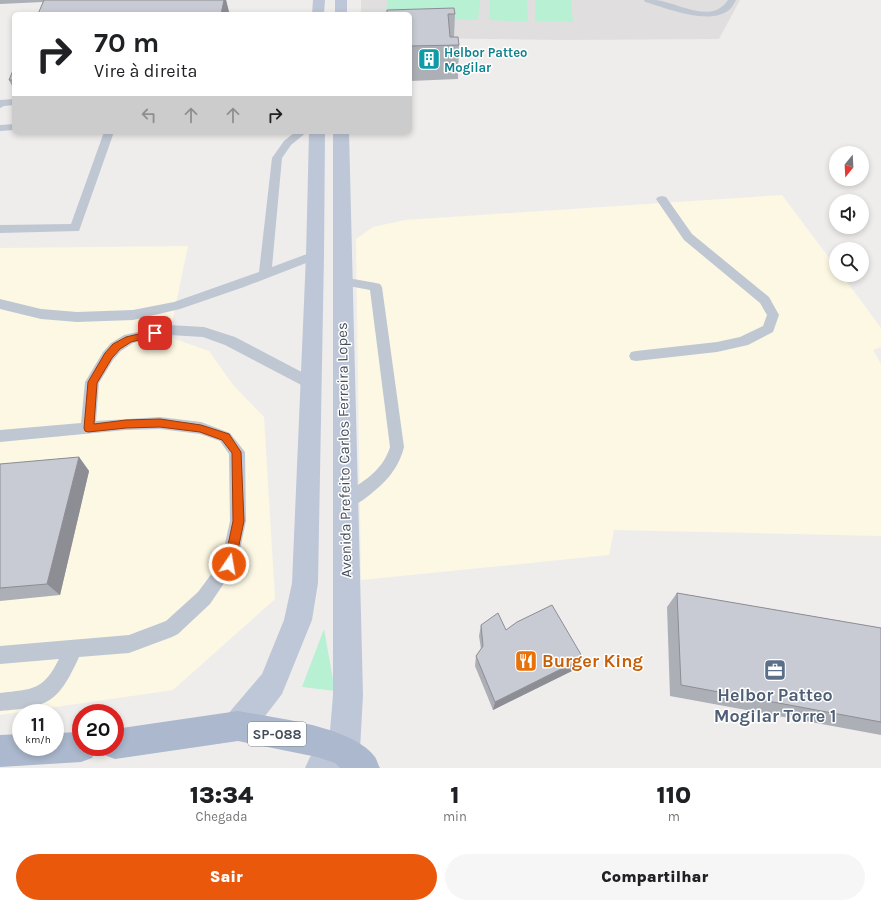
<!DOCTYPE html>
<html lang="pt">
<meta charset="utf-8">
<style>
body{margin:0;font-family:Karla,sans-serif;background:#f6f6f6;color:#202124;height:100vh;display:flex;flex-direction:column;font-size:15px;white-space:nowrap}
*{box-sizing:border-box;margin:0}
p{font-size:13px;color:#757577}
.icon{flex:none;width:22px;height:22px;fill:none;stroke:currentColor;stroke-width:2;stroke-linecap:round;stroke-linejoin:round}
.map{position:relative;height:768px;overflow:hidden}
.panel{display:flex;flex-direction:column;background:#fff;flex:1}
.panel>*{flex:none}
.hud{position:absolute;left:12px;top:12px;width:400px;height:122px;border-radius:6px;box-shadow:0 2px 6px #0003;background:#fff;color:#202124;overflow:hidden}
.needle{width:26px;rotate:198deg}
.controls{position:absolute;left:829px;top:146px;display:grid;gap:8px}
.controls a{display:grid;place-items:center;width:40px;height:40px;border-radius:50%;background:#fff;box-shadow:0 2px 6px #0003;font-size:20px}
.speed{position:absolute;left:12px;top:704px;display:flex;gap:8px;font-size:20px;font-weight:700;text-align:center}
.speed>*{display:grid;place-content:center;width:52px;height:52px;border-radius:50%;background:#fff;box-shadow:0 2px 6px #0003;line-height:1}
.speed small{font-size:10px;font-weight:400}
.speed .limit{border:6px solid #d22;background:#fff;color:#111}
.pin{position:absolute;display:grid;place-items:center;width:34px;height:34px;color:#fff;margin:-17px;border-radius:8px;box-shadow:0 2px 6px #0006}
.me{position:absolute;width:44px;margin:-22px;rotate:12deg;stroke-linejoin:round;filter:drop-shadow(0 0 3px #0008)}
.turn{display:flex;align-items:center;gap:14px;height:84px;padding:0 16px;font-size:18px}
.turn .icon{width:52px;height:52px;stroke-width:2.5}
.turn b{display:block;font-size:28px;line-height:34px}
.lanes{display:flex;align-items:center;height:38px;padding:0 16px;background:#0003;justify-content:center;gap:20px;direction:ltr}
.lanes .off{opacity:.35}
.eta{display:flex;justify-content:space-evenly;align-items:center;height:68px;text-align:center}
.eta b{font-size:24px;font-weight:800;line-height:28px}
.cta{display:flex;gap:8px;margin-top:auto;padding:8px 16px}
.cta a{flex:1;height:46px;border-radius:24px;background:#ea580c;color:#fff;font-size:16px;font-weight:800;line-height:46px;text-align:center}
.cta a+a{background:#f6f6f6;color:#202124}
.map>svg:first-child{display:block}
</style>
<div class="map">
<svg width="881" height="768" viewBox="0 0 881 768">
<rect width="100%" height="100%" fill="#efedec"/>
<g fill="#fcf8e4">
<polygon points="782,195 836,267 836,275 842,275 881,328 881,347 873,350 881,364 881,536 614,530 609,555 361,580 356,239 373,227 405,220"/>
<polygon points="188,246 169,337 209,351 233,385 264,417 275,599 173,690 0,715 0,248"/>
</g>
<polygon fill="#e0dede" points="361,0 740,0 719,39 562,40 410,38 410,14 361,14"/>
<g fill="#b8f0d3">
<polygon points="388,0 480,0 478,20 410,17 410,14 386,14"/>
<polygon points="490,0 527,0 528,22 489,20"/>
<polygon points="535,0 571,0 573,22 535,21"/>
<polygon points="324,629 335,691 302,687"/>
</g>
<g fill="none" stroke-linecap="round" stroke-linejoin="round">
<g fill="#bfc7d3" fill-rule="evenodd">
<path d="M 644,0 C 648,0 652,0 656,0 C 679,3 712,25 728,0 L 736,0 C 734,3 732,8 729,10 C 709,26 667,8 645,2 Z"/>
<polygon points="14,99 14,105 4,106 0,108 0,100"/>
<polygon points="14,124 14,130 0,131 0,125"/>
<polygon points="104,132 114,132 79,231 0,233 0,225 71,224"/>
<polygon points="295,132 307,132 291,145 282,158 272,267 315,251 319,252 321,255 319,258 244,287 180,309 133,320 77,322 41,319 0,309 0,299 41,309 77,312 133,310 174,302 259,272 272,158 284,141"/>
<polygon points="662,196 666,197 692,234 769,297 779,315 773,332 748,345 717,352 636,361 631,360 629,356 631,352 636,351 717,342 740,337 763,326 767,315 760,303 684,240 656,199 658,197"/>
<path d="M 342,277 L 376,283 L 380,284 L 382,287 L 404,447 C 398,471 383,485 363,500 C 356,504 351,508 344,511 L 338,509 L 336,504 C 339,497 346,494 352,489 C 369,478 384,467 390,447 L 370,290 L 338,284 L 336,281 L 338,278 Z"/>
<path d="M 169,325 L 204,327 L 235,337 L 317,380 L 319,384 L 317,388 L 312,390 L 307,388 L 225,345 L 203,337 L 169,335 L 133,343 L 121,351 L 113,360 L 99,383 L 96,421 L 160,417 L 201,422 L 230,433 L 245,452 L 246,521 L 237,564 L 210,604 L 178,634 L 172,637 L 129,653 L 79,657 C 58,703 49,707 0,711 L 0,693 C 33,689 43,691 59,659 L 0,664 L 0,646 L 129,635 L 166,621 L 198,592 L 221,561 L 230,521 L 229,454 L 220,441 L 200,434 L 160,429 L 126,430 L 0,442 L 0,430 L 81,423 L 85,382 L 103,352 L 111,343 L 124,335 Z"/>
</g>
<g fill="#bec7d7" fill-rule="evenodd">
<polygon points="313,0 325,0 324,14 312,14"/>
<rect x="335" y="0" width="12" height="14"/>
<polygon points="309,132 325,132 324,255 318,583 312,620 282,694 249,737 238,741 227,737 223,726 227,715 262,674 284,620 292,583 306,255"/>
<polygon points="333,132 349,132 363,695 359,768 305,768 310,757 329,743 333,695"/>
</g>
<g fill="#abb8cd" fill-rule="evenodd">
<path d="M 238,711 C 275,718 352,726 375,757 C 377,760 378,765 380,768 L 340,768 L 335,763 L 317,757 L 238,741 L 115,759 L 104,755 L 101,747 L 115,747 L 115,729 Z"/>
<polygon points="81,732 81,747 96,747 92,758 81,762 0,767 0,735 21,734 21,747 55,747 55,733"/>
</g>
</g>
<g fill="#acafb5">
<polygon points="0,0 226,0 229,12 229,14 38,14 43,2 0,4"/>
<polygon points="410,14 455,14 454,37 459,45 458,79 410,81"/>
<polygon points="14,68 14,90 9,80"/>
<polygon points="79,457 89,471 60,595 0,601 0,464"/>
<polygon points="677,593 881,628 881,735 670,696 667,607"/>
<polygon points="481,625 506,630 578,668 493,710 475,666 476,656 481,649 479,636"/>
</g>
<g fill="#8c8e94">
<polygon points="224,0 226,0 229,12 229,14 221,14"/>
<polygon points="79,457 89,471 60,595 47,584"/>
<polygon points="583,658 578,668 493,710 495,702"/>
</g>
<g fill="#c8cbd3" stroke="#8c8e94">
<polygon points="44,0 224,0 221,14 38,14"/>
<polygon points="454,8 455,14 448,14 450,37 458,37 459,45 410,46 410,14 387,14 387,10"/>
<polygon points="14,68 14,80 9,80"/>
<polygon points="79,457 47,584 0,588 0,464"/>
<polygon points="677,593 881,628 881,722 681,685"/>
<polygon points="552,605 583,658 495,702 476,656 483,646 481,625 498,613 506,630 517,622"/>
</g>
<polygon fill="#ea580c" stroke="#983908" points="155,330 160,333 158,335 131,342 120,349 112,358 97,383 94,424 126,420 160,419 201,425 229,434 241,452 244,521 235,564 233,568 229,569 225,568 224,564 233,521 232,453 222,440 200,432 160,427 126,428 88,432 85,431 84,428 88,382 105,353 113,344 126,337"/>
<defs>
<g id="building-square" transform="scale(1.15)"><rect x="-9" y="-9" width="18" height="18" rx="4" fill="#0f9aa8" stroke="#fff"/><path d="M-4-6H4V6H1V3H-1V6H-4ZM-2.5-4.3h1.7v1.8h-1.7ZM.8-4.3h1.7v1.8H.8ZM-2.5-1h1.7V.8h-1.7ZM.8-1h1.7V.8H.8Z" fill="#fff"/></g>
<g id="restaurant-square" transform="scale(1.15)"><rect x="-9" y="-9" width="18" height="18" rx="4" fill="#e8710a" stroke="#fff"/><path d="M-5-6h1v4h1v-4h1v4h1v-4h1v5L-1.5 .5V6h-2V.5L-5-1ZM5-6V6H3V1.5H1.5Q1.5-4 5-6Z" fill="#fff"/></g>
<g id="office-square" transform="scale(1.15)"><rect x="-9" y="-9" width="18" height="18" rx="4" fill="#5c6f8a" stroke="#fff"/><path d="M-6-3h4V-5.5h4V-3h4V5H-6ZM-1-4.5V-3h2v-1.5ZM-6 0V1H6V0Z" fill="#fff"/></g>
</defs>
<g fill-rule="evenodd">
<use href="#building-square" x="429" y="59"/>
<use href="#restaurant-square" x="526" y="661"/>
<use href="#office-square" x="775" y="670"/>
</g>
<g text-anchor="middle" stroke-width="3" stroke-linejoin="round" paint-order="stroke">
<g font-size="13" font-weight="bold" fill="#0d838f" stroke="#fff" text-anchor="start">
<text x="444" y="57">Helbor Patteo<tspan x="444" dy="15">Mogilar</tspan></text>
</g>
<rect fill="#fff" stroke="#7c838c" stroke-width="1" x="248" y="722" width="58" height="24" rx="3"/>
<g font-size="14" font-weight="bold" fill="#444e5a">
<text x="277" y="739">SP-088</text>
</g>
<g font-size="15" fill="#444e5a" stroke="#fff">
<text transform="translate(344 450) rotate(-91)" y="5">Avenida Prefeito Carlos Ferreira Lopes</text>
</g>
<g font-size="18" font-weight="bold" fill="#c56008" stroke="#fff" text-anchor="start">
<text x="542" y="667">Burger King</text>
</g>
<g font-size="18" font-weight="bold" fill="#4e5e75" stroke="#fff">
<text x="775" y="701">Helbor Patteo<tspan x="775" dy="21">Mogilar Torre 1</tspan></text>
</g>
</g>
</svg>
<div class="controls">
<a><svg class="needle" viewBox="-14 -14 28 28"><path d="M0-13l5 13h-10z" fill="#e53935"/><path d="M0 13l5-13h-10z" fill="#757577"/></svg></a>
<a><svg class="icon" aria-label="sound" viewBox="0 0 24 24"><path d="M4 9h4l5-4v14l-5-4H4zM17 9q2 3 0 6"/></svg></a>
<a><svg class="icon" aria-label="search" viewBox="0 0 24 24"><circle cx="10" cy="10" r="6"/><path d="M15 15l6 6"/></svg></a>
</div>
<div class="speed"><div>11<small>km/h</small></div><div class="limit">20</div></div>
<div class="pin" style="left:155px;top:333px;background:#d93025"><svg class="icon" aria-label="arrive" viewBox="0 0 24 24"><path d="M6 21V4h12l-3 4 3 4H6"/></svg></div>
<svg class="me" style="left:229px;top:564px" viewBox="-20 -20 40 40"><circle r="17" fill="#ea580c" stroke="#fff" stroke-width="3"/><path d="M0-11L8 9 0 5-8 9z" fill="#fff"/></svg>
<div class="hud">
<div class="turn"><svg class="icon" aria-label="right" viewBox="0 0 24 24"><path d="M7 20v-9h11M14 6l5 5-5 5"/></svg><div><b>70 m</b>Vire à direita</div></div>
<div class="lanes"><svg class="icon off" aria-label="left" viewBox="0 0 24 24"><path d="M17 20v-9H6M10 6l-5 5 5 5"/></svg><svg class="icon off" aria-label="ahead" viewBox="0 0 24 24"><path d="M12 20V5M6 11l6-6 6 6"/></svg><svg class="icon off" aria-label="ahead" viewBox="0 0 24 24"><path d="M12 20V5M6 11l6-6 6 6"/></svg><svg class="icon" aria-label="right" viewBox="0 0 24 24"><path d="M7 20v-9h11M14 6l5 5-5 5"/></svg></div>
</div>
</div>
<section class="panel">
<div class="eta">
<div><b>13:34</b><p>Chegada</p></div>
<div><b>1</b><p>min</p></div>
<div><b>110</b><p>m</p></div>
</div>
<div class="cta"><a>Sair</a><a>Compartilhar</a></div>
</section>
